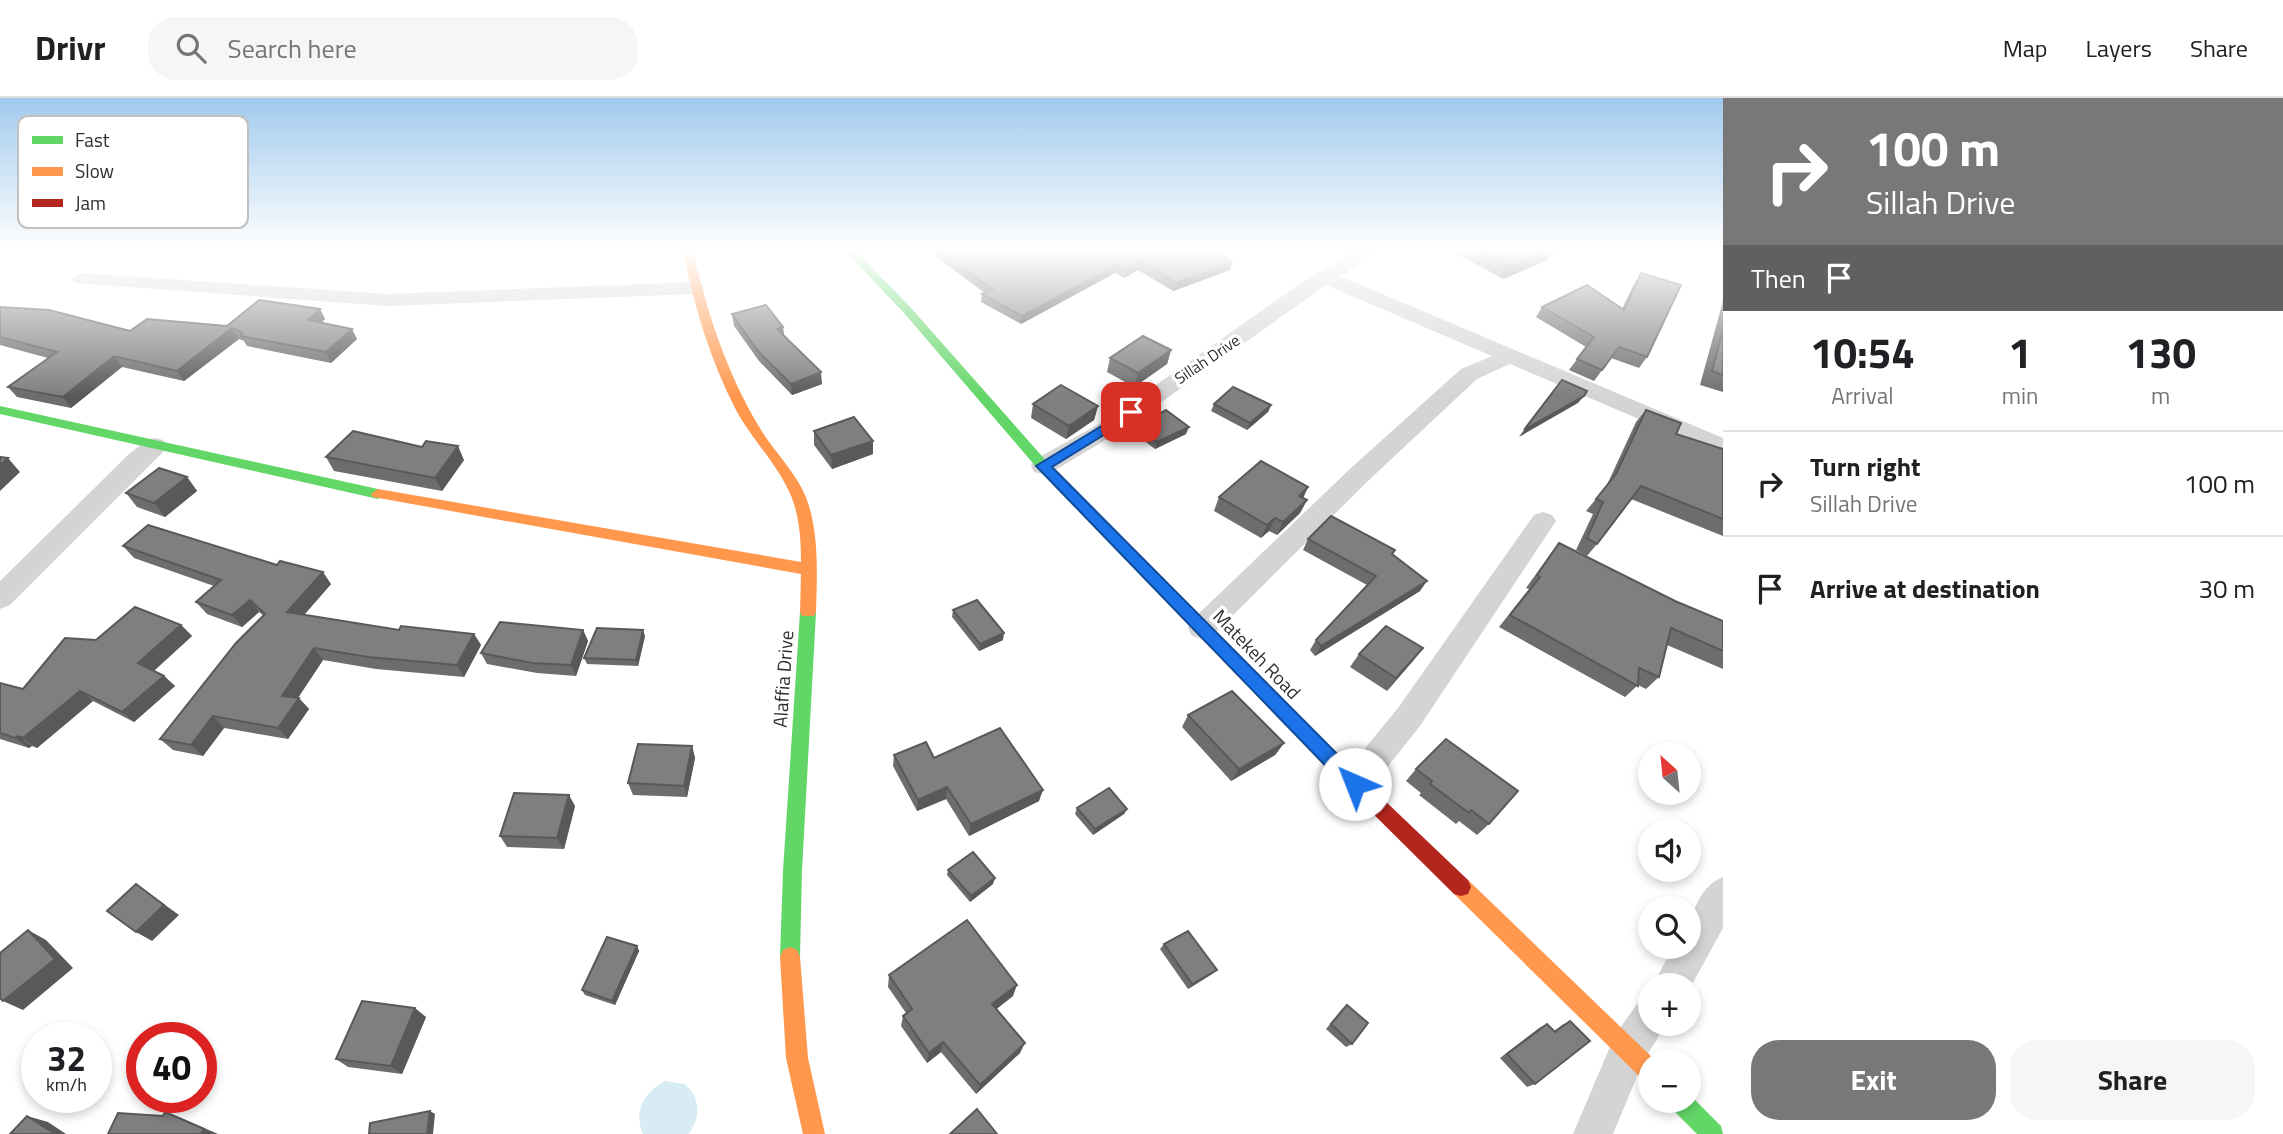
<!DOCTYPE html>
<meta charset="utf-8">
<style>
body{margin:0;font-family:"Titillium Web",sans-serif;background:#f6f6f6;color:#202124;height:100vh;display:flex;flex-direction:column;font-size:26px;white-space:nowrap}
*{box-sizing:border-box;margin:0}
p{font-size:23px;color:#757577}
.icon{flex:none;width:38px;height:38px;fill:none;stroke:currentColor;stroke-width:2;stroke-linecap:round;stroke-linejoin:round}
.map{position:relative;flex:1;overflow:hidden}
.drawer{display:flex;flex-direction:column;background:#fff;width:560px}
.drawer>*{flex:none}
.banner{background:#787878;color:#fff;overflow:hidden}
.needle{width:46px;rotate:333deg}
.tools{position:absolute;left:1638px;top:644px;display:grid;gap:14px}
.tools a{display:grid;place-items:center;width:63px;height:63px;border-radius:50%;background:#fff;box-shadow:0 4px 10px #0003;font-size:35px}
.speed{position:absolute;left:21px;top:924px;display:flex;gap:14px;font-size:35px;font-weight:700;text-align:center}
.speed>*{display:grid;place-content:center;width:91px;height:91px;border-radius:50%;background:#fff;box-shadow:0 4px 10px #0003;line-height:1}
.speed small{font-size:18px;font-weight:400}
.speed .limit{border:10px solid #d22;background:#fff;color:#111}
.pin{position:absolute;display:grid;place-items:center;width:60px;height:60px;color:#fff;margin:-30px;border-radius:14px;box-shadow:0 4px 10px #0006}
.me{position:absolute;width:77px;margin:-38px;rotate:316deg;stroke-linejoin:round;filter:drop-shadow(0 0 5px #0008)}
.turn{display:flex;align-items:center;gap:24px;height:147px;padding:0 28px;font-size:32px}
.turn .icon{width:91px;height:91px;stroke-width:2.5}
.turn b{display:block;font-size:49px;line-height:60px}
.then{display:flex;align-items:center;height:66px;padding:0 28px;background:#0003;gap:14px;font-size:26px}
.eta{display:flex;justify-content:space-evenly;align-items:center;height:119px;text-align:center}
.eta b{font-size:42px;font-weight:700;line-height:49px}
.primary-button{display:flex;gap:14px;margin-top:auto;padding:14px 28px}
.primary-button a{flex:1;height:80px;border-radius:28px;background:#787878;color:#fff;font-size:28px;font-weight:700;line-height:80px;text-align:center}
.primary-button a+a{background:#f6f6f6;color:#202124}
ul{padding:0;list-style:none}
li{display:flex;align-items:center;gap:21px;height:105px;padding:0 28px;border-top:2px solid #e0e0e0}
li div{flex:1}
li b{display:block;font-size:26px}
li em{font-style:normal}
header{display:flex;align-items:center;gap:42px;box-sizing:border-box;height:98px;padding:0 35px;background:#fff;border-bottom:2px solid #e0e0e0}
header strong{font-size:33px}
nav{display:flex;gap:38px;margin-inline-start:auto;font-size:24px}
.search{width:490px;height:63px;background:#f6f6f6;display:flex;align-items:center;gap:18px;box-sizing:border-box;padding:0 24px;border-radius:28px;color:#757577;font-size:26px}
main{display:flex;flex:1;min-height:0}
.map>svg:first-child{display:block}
</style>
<header>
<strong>Drivr</strong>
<div class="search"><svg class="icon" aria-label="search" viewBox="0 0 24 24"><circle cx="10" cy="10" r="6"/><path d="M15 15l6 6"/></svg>Search here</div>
<nav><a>Map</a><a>Layers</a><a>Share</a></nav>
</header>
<main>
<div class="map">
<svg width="1723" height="1036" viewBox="0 0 1723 1036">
<rect width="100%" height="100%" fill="#fff"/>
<path fill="#d7ecf4" d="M 665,983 L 685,986 C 700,1000 702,1019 688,1036 L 643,1036 C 633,1013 644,994 665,983 Z"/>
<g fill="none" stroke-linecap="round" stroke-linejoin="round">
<g fill="#d4d4d4" fill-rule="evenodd">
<polygon points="1356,153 1379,153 1340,178 1723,340 1723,357 1510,266 1477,281 1370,381 1212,538 1202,541 1192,538 1188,530 1192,522 1352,369 1461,271 1492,258 1326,187 1122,332 1052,374 1043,376 1034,374 1031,368 1034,362 1106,322 1304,183"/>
<polygon points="82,175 387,196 694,184 701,186 704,190 701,194 694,196 387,208 75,185 72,181 75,177"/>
<polygon points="155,340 163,342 167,348 163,354 10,507 0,511 0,483 129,356 147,342"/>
<polygon points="1543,414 1552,417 1556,423 1420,628 1366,696 1355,700 1344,696 1339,686 1344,676 1398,610 1534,417"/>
<path d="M 1723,779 L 1723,830 L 1689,892 L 1689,887 L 1653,887 L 1673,849 L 1689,849 C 1689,822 1696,790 1723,779 Z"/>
<polygon points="1650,900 1650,926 1666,926 1643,964 1613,1036 1573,1036 1615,937 1637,906"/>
</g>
<g fill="#63d668" fill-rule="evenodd">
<polygon points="845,153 856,153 912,211 1048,365 1193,511 1195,515 1193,519 1181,519 1038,371 904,215"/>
<polygon points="0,308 378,391 385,396 378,401 0,316"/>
<polygon points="808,508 814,510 816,514 802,773 800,859 797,866 790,869 783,866 780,859 783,773 800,514 802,510"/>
<polygon points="1689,996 1721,1028 1723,1036 1697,1036 1672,1011 1669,1003 1689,1003"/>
</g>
<g fill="#ff974d" fill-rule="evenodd">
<path d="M 683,153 L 693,153 C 707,214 726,273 758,327 C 774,355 800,377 809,408 C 819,441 817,480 816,514 L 814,518 L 802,518 L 800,514 L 801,476 L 373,399 L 371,396 L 378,391 L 801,464 C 801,445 800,425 794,406 C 783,371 752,343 735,310 C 710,261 694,208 683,153 Z"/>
<polygon points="1461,780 1468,782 1657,964 1650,964 1650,984 1642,981 1454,796 1451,789 1454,782"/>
<polygon points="790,849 797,852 800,859 808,960 825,1036 803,1036 786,960 780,859 783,852"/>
</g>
<polygon fill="#b3261e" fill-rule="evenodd" points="1187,509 1193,511 1361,680 1468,782 1471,789 1468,796 1461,798 1454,796 1349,692 1181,519 1179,515 1181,511"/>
</g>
<g fill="#6d6d6d">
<polygon points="936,153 1214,153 1232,164 1230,172 1173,193 1138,172 1124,180 1115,175 1021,226 981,204 982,196 985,195 936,159"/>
<polygon points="1554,153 1548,162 1503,181 1454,154"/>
<polygon points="1641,175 1647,259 1639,270 1611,260 1594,283 1569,272 1586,249 1536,219 1542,209 1622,211 1634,186"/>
<polygon points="1723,203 1723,294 1700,287"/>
<polygon points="0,209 130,233 227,228 320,211 325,221 321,225 357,241 331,265 247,248 244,243 239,241 184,283 122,269 71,310 17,299 8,289 48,260 0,247"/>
<polygon points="732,216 783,229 784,237 822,286 792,297 759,263 734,228"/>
<polygon points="1171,252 1167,266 1134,289 1107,274 1110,260"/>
<polygon points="1033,306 1098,308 1094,322 1066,341 1031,320"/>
<polygon points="1214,306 1271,307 1268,314 1247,332 1211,313"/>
<polygon points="1646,312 1676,336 1723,351 1723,438 1631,401 1597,446 1587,458 1576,452 1593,416 1586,413 1606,389 1636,324"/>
<polygon points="1137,329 1186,336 1155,351 1135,336"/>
<polygon points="814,333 873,356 832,371 814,347"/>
<polygon points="326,359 464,362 442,393 334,373"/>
<polygon points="187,379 197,393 165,419 137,409 126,395"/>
<polygon points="1219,399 1303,400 1307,402 1300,415 1277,437 1269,433 1261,440 1214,413"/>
<polygon points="1308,441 1392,457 1420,493 1315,558 1310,552 1316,542 1367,487 1303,452"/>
<polygon points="1559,445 1675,503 1723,523 1723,571 1667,547 1659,579 1646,591 1638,587 1625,599 1499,529 1529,491 1526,490 1549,458"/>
<polygon points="123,448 331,486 304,517 399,532 474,536 481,547 464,579 376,571 323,562 298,600 309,611 288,641 224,630 203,658 173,652 160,641 264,518 259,514 242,529 207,516 196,504 214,488 134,460"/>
<polygon points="953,512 1003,542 979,553 952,519"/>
<polygon points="181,527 192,538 154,573 164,578 175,588 134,624 93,603 37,650 32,648 29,650 0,641 0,585 23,591 96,542"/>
<polygon points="583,532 588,543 576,578 537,575 487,566 481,555"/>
<polygon points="645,538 638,568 587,566 584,560"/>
<polygon points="1423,550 1387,593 1350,569 1359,556"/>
<polygon points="1188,617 1284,645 1275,657 1231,683 1182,629"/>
<polygon points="692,648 695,660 687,699 633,697 628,685"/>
<polygon points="894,657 934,660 1039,703 969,738 946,701 917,713 893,668"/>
<polygon points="1416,671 1489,726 1477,737 1459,723 1456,726 1419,697 1421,695 1406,683"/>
<polygon points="575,708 564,751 507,749 500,738"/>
<polygon points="1077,710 1127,711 1124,716 1093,737 1075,716"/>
<polygon points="948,772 993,786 970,804 947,777"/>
<polygon points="1164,846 1217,872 1212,876 1188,891 1160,851"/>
<polygon points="637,848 639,853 615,907 585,897 582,892"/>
<polygon points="889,877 1013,898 996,911 1020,955 976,996 941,954 927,965 901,928 903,918 906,915 888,889"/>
<polygon points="1347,907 1352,946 1346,949 1326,931 1342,911"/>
<polygon points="426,919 402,976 348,969 336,961"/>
<polygon points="1570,923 1535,986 1527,989 1500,960 1539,930 1547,926 1554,933 1562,927"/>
</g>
<g fill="#595959">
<polygon points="1546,153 1554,153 1548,162 1503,181 1511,168"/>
<polygon points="1141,164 1138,172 1124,180 1126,171"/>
<polygon points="1232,164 1230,172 1173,193 1176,185"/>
<polygon points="1117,167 1115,175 1021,226 1022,218"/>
<polygon points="320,211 325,221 313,233 308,222"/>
<polygon points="783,229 784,240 777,231"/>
<polygon points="232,230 239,241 184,283 177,273"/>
<polygon points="352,231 357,241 331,265 326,254"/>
<polygon points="1171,252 1167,266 1134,289 1138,275"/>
<polygon points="114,258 122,269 71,310 63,299"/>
<polygon points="821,274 822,286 792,297 791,286"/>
<polygon points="1584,298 1578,305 1519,339 1524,332"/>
<polygon points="1271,307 1268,314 1247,332 1250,325"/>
<polygon points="1098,308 1094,322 1066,341 1069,328"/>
<polygon points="1189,329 1186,336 1155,351 1157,344"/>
<polygon points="873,343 873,356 832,371 831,357"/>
<polygon points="458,348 464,362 442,393 435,380"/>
<polygon points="8,360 20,374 0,393 0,367"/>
<polygon points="187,379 197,393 165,419 154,405"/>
<polygon points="1308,389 1302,403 1299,398"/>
<polygon points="1307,402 1300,415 1277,437 1283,424"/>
<polygon points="1275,420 1269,433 1261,440 1267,427"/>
<polygon points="323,474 331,486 296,526 287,514"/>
<polygon points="1427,483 1420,493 1315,558 1321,548"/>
<polygon points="250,502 259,514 242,529 232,517"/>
<polygon points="181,527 192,538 150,576 138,565"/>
<polygon points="583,532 588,543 576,578 571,567"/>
<polygon points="643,532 645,538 638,568 636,562"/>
<polygon points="1004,535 1003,542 979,553 980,546"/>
<polygon points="474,536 481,547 464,579 457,567"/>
<polygon points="314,550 323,562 291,610 282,598"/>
<polygon points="1423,550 1413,563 1387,593 1396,580"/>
<polygon points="164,578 175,588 134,624 122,614"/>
<polygon points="80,593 93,603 37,650 23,640"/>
<polygon points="299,600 309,611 288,641 278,630"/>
<polygon points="213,618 224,630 203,658 191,647"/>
<polygon points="18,638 32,648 29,650 15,640"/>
<polygon points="1284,645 1275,657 1231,683 1239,671"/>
<polygon points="692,648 695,660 687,699 684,688"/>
<polygon points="947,689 946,701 917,713 918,702"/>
<polygon points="1043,692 1039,703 969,738 971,726"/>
<polygon points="569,697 575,708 564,751 557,740"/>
<polygon points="1127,711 1124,716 1093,737 1095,731"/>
<polygon points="995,780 993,786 970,804 971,798"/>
<polygon points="136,786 179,817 152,843 136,834"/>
<polygon points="28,832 46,842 73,870 23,912 3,903"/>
<polygon points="637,848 639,853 615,907 612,903"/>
<polygon points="1217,872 1212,876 1188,891 1192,886"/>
<polygon points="1017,887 1013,898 989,917 992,906"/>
<polygon points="415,910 426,919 402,976 391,968"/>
<polygon points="943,944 941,954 927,965 929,955"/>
<polygon points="1025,945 1020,955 976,996 980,987"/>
<polygon points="430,1013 435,1016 433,1036 427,1036"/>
<polygon points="165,1014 181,1020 218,1036 200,1036"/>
<polygon points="27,1018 48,1024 66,1036 55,1036"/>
</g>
<g fill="#7f7f7f" stroke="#595959" stroke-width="2">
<polygon points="939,153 1214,153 1232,164 1176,185 1141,164 1126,171 1117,167 1022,218 982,196 993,192"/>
<polygon points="1485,153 1546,153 1511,168"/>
<polygon points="1641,175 1681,187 1647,259 1619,249 1602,272 1577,261 1594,239 1542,209 1587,187 1624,212"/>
<polygon points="259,202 320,211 308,222 352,231 326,254 241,238 242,234 232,230 177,273 114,258 63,299 8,289 57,254 0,239 0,209 49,212 130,233 147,221 227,228"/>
<polygon points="766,207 783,229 777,231 821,274 791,286 757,252 732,216"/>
<polygon points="1723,231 1723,277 1712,273"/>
<polygon points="1143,238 1171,252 1138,275 1110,260"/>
<polygon points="1562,282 1587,293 1584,298 1524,332"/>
<polygon points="1061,287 1098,308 1069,328 1033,306"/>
<polygon points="1233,289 1271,307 1250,325 1214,306"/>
<polygon points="1166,312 1189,329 1157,344 1137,329"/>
<polygon points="1646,312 1681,325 1676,336 1723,351 1723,421 1641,388 1597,446 1587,440 1603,404 1596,401 1616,376"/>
<polygon points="854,319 873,343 831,357 814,333"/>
<polygon points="353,333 422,349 426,343 458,348 435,380 326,359"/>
<polygon points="0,359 8,360 0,367"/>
<polygon points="1261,363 1308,389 1299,398 1307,402 1283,424 1275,420 1267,427 1219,399"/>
<polygon points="159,370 187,379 154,405 126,395"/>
<polygon points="1331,418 1395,452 1392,456 1427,483 1321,548 1316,542 1376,478 1308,441"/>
<polygon points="148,427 277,467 280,463 323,474 287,514 399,532 401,528 474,536 457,567 368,559 314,550 282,598 299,600 278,630 213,618 191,647 160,641 236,545 265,516 250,502 232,517 196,504 221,482 123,448"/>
<polygon points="1559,445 1675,503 1723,523 1723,553 1671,530 1659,579 1639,570 1638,588 1510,517 1540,479 1537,477"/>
<polygon points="977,502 1004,535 980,546 953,512"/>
<polygon points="135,509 181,527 138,565 164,578 122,614 80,593 23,640 18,638 15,640 0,635 0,585 23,591 65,540 96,542"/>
<polygon points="500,524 583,532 571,567 532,565 481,555"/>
<polygon points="1386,528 1423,550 1396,580 1359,556"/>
<polygon points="597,530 643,532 636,562 584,560"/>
<polygon points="1232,593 1284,645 1239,671 1188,617"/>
<polygon points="1000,630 1043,692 971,726 947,689 918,702 894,657 926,644 934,660"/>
<polygon points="1446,641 1518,693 1489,726 1471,712 1469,715 1430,686 1432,683 1416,671"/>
<polygon points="638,646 692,648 684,688 628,685"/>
<polygon points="1109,690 1127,711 1095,731 1077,710"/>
<polygon points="514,695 569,697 557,740 500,738"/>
<polygon points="973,754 995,780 971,798 948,772"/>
<polygon points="136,786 164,807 136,834 107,813"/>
<polygon points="967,822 1017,887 992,906 1025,945 980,987 943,944 929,955 903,918 912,911 889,877"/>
<polygon points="28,832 55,861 3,903 0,900 0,855"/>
<polygon points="1188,833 1217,872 1192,886 1164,846"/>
<polygon points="607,839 637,848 612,903 582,892"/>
<polygon points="362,903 415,910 391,968 336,961"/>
<polygon points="1347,907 1368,925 1352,946 1331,926"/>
<polygon points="1570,923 1590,943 1535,986 1507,956 1547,926 1555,934"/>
<polygon points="977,1011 997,1036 950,1036"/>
<polygon points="430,1013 427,1036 369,1036 370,1025"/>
<polygon points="165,1014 204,1031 200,1036 108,1036 118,1015 163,1018"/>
<polygon points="27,1018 55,1036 10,1036"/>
</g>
<linearGradient id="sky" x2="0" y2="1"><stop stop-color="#a1caed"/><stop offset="0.51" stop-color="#fff"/><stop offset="1" stop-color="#fff" stop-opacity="0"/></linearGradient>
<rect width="1723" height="298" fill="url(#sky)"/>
<polygon fill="#1a73e8" stroke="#114b97" stroke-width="2" points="1131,310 1136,311 1136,317 1052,369 1361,680 1364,686 1361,691 1355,694 1348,691 1036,368"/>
<g text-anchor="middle" stroke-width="7" stroke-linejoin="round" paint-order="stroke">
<g font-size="16" fill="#2f2f2f" stroke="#fff">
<text transform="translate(1207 261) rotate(-34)" y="6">Sillah Drive</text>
</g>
<g font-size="19" fill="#2f2f2f" stroke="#fff">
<text transform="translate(1257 556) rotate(46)" y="7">Matekeh Road</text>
<text transform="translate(783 581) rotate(-86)" y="7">Alaffia Drive</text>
</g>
</g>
<rect x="18" y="18" width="230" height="112" rx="10" fill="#fff" stroke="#c1c1c1" stroke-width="2"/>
<rect x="32" y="38" width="31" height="8" fill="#63d668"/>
<rect x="32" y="69" width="31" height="9" fill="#ff974d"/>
<rect x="32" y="101" width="31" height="8" fill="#b3261e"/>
<g font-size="19" fill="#2f2f2f">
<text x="75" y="49">Fast</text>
<text x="75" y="80">Slow</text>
<text x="75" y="112">Jam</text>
</g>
</svg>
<div class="tools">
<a><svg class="needle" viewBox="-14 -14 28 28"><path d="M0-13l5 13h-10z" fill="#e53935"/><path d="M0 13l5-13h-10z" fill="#757577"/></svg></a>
<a><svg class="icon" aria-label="sound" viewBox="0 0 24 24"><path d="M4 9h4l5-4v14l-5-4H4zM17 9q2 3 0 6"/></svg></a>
<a><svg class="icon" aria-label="search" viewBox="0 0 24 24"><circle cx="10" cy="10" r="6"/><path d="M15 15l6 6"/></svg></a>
<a>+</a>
<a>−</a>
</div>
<div class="speed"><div>32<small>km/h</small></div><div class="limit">40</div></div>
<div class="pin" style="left:1131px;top:314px;background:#d93025"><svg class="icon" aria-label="arrive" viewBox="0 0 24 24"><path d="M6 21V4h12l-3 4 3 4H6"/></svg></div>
<svg class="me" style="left:1355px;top:686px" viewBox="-20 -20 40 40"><circle r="19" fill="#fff"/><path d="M0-13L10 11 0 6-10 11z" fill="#1a73e8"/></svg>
</div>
<section class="drawer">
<div class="banner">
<div class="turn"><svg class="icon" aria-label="right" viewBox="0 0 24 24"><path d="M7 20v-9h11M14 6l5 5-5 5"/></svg><div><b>100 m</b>Sillah Drive</div></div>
<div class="then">Then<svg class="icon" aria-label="arrive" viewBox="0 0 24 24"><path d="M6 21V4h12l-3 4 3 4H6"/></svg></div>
</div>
<div class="eta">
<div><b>10:54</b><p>Arrival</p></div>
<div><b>1</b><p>min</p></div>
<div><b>130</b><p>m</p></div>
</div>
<ul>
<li><svg class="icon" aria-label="right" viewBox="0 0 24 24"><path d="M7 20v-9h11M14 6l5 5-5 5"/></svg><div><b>Turn right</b><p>Sillah Drive</p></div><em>100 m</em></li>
<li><svg class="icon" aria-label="arrive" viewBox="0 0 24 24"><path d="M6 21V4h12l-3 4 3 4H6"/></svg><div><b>Arrive at destination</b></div><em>30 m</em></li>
</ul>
<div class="primary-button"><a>Exit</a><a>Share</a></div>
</section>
</main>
